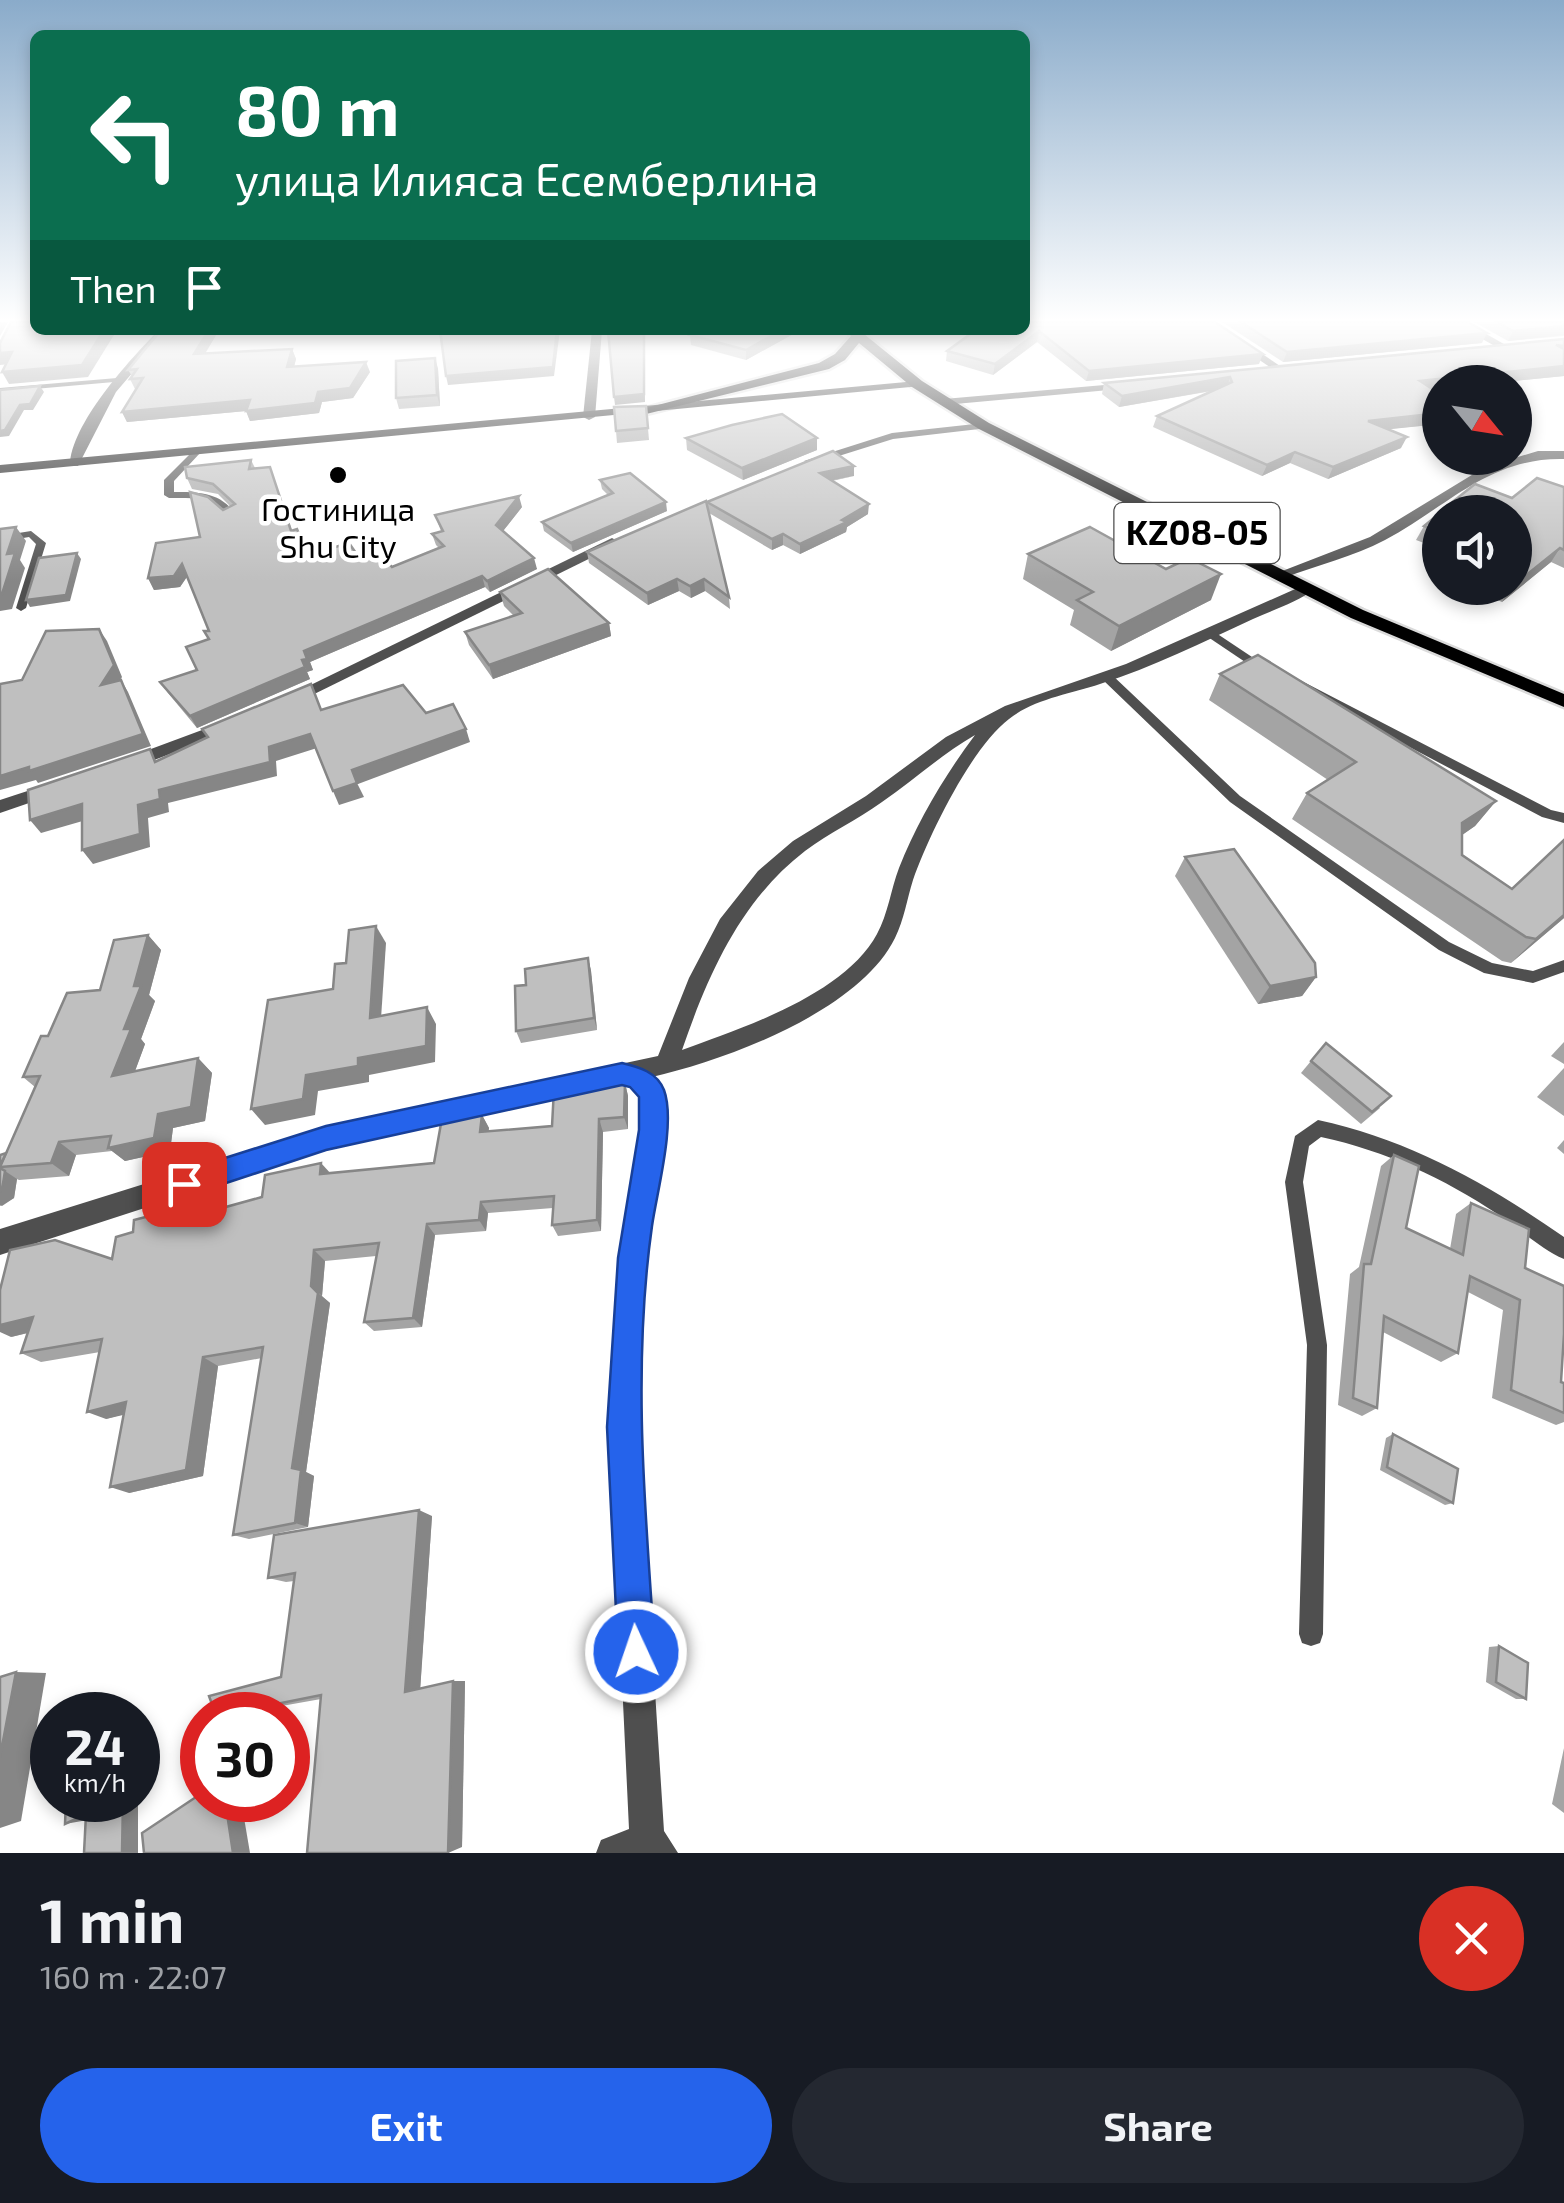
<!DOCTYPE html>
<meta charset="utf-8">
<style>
body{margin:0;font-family:"Exo 2",sans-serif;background:#242831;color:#f1f3f6;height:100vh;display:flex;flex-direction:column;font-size:38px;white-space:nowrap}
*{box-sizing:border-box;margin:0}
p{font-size:32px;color:#9ea1a6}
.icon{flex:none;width:55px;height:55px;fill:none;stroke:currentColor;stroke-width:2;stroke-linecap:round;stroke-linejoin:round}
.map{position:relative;height:1853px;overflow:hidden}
.panel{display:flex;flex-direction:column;background:#171b24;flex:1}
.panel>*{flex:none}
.hud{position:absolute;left:30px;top:30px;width:1000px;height:305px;border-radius:15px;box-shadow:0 5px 15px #0003;background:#0b6e4f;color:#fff;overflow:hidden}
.needle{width:65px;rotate:120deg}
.controls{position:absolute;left:1422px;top:365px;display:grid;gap:20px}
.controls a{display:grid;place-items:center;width:110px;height:110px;border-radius:50%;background:#171b24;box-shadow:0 5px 15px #0003;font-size:50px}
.speed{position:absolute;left:30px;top:1692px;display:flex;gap:20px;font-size:50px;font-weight:700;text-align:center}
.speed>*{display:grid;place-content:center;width:130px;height:130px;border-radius:50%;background:#171b24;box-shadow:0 5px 15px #0003;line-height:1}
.speed small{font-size:25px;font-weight:400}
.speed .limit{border:15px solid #d22;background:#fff;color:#111}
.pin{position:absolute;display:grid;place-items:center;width:85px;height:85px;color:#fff;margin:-42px;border-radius:20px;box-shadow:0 5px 15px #0006}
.me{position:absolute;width:110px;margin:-55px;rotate:357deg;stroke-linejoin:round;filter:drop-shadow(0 0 8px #0008)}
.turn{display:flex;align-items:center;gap:35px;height:210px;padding:0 40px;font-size:45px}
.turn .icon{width:130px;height:130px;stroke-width:2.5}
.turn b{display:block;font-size:70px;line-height:85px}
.then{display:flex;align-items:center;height:95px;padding:0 40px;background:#0003;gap:20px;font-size:38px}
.round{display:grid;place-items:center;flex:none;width:105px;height:105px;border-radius:52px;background:#242831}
.head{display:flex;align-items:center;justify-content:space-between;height:170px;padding:0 40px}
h1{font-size:60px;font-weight:700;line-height:75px}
.button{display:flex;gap:20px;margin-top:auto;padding:20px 40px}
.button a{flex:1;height:115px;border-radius:60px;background:#2563eb;color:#fff;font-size:40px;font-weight:700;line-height:115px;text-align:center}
.button a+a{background:#242831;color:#f1f3f6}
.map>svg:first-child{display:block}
</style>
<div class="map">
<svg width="1564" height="1853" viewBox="0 0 1564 1853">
<rect width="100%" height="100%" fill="#fff"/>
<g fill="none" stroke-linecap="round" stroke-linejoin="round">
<g stroke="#dbdbdb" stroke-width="5">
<polygon id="primary" points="845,330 859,330 922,381 989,423 1363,610 1564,694 1564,707 1351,618 979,429 912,387 859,343 845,360 829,369 638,416 631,412 819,363 835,354 851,336"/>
</g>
<g fill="#4f4f4f" fill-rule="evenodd">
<polygon points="117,378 118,380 114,382 0,392 0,388"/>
<path d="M 194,450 L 201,452 L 174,481 L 174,492 C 199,492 221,492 236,515 L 234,517 L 228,517 C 213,496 192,498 169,498 L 164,495 L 164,480 Z"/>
<polygon points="31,531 46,543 26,608 21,611 16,608 36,544 29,537 0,542 0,536"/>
<polygon points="1209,630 1213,631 1270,669 1264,673 1260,672 1205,635 1205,631"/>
<polygon points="1107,673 1111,674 1240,796 1449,942 1492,963 1533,971 1564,960 1564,972 1533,983 1484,973 1439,950 1230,802 1103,680 1103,674"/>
<polygon points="1294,677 1551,810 1564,813 1564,823 1542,817 1290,684 1290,678"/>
<path d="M 1318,1120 C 1410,1140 1488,1184 1564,1237 L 1564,1259 C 1541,1249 1520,1229 1499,1215 C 1443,1178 1386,1151 1321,1137 L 1309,1146 L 1303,1182 L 1327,1345 L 1323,1634 L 1320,1643 L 1311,1646 L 1302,1643 L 1299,1634 L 1307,1345 L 1285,1182 L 1295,1136 Z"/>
</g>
<g fill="#4f4f4f" fill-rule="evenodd">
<polygon points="1203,322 1215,322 1286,370 1277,372"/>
<polygon points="1452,322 1465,322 1511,348 1502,350"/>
<path d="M 159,330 L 169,330 L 116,392 L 78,466 L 70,466 C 70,425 130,359 159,330 Z"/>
<polygon points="592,330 602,330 595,417 589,420 583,417"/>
<polygon points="1127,383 1131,384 1131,388 944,405 939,402 944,399"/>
<polygon points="984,423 988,424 988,428 893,439 810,465 804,461 892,433"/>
<path d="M 1538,451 L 1564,451 L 1564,459 C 1489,457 1447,507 1385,540 C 1353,557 1317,565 1284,578 L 1272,575 L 1370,537 L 1485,467 Z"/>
<polygon points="612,538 619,542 617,545 298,702 286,702 284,698"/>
<path d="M 1302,586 L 1314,589 C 1298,602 1273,610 1253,619 C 1203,642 1153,667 1100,684 C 1070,694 1034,699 1009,719 C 971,748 929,835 913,880 C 907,899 904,920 895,938 C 859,1011 727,1060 652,1077 L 663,1093 L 665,1130 L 646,1257 L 638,1427 L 664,1831 L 678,1853 L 596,1853 L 601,1840 L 629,1829 L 610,1427 L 620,1257 L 641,1130 L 641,1097 L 631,1086 L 621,1084 L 326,1149 L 0,1255 L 0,1229 L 326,1127 L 658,1056 L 689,978 L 720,919 L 758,871 L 793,841 L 866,796 L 946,737 L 1005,706 L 1126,664 ZM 975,735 C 945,775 917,822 899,868 C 891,889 888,914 877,934 C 845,994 743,1028 682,1050 C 708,975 740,901 805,851 C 829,833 857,820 882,802 C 914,780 942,754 975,735 Z"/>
<polygon points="229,720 237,725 235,729 136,767 130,769 121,763 124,759"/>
<polygon points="55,782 64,788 61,792 0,813 0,800"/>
</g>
<polygon fill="#1c1c1c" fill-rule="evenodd" points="917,381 922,384 921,386 0,473 0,465"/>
<use href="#primary" fill="#000" fill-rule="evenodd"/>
</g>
<g fill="#a4a4a4">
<polygon points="1222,322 1468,322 1482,343 1283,362"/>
<polygon points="1474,322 1564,322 1564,336 1508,341"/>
<polygon points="161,330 219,330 205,353 292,349 296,359 294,367 370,372 353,398 322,402 319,413 250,421 246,411 127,422 122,412 136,389 135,389 130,379 132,376 128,370"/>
<polygon points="1025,330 1259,364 1086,381 1037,342 993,375 946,361 947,351"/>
<polygon points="795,333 746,360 691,345 690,335"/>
<polygon points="1564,339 1564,376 1503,382 1440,382 1440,389 1434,390 1440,394 1440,424 1388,429 1401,448 1328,479 1290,463 1262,476 1153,427 1157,416 1212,391 1119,407 1102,394 1104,383"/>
<polygon points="435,358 438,369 440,406 399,409 396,398"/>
<polygon points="646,406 649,440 617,443 616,431"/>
<polygon points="686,438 817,450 743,480 687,450"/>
<polygon points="251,460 255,468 270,467 292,530 308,555 360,559 392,567 439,548 436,545 432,534 441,531 435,515 522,507 503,531 537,569 490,592 485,587 310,662 313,670 307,672 310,679 197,728 168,693 160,682 197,670 209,639 209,631 187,577 180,587 154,590 148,578 200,537 223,510 230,506 218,494 192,489 187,478"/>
<polygon points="854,476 832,481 868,514 847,527 846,532 800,554 783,545 772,550 709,513 729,597 730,609 705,591 691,598 679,591 648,605 589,563 587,552 707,502"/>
<polygon points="600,480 667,511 573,552 544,531 542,522 608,495 602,489"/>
<polygon points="1564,487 1564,568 1551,562 1502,602 1469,588 1515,588 1512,498"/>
<polygon points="1440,513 1440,549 1416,540 1424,526"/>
<polygon points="1028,554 1211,600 1111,651 1070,625 1074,610 1023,579"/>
<polygon points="500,592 609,623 611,636 493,679 469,645 465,632 514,616 504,606"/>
<polygon points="1220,674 1496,801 1475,826 1462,835 1462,855 1512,889 1564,840 1564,918 1511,963 1502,961 1292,819 1307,793 1328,780 1209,700"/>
<polygon points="1185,857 1316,977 1302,996 1258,1004 1175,876"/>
<polygon points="148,935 161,950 149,995 155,1001 141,1039 145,1044 135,1071 198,1058 212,1073 205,1121 173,1128 170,1151 125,1161 112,1151 76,1155 69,1176 19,1180 17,1179 14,1198 0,1206 0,1155 6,1153 35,1087 23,1077 48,1036 100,990"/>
<polygon points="588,958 591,971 597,1030 521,1043 516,1031 526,985"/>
<polygon points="1564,1042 1564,1064 1551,1056"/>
<polygon points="1326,1043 1380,1108 1361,1124 1301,1073"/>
<polygon points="1564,1068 1564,1116 1537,1097"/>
<polygon points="625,1083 628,1096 628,1129 603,1132 601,1231 558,1236 552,1225 553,1208 488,1213 486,1231 435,1235 422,1327 374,1331 364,1322 376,1256 325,1261 322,1296 330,1303 306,1472 314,1476 308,1527 249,1539 233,1535 262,1358 218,1366 203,1476 129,1493 124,1414 106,1419 100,1352 41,1362 21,1353 28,1333 11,1337 112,1259 181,1220 262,1197 330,1173 434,1163 482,1115 489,1128 488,1131 552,1126"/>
<polygon points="1564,1140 1564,1154 1557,1148"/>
<polygon points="1394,1155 1406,1228 1450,1249 1456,1214 1471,1203 1525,1268 1561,1382 1564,1383 1564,1422 1556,1425 1492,1398 1503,1310 1468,1292 1458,1353 1441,1362 1383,1332 1377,1408 1362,1416 1338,1405 1350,1274 1359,1267 1381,1166"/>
<polygon points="1393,1434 1453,1503 1445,1505 1380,1470 1386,1438"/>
<polygon points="432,1516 420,1689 453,1681 465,1681 462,1847 321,1699 276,1707 216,1715 281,1677 294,1581 286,1582 268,1578"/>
<polygon points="1499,1646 1526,1699 1516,1699 1486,1682 1489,1647"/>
<polygon points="1564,1748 1564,1813 1552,1804"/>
</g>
<g fill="#868686">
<polygon points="0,322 8,322 0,336"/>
<polygon points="1564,326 1564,335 1508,341 1513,331"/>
<polygon points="104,330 117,330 88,377 9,384 2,372"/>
<polygon points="209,330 219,330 199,364 194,354"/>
<polygon points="557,330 560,330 554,376 448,385 446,376"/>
<polygon points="782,330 795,330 795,333 746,360 746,350"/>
<polygon points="1039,331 1037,342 993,375 995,364"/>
<polygon points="644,333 645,402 615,405 614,397"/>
<polygon points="1487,333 1482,343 1283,362 1287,352"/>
<polygon points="292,349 296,359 291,378 287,367"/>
<polygon points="12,352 19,363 0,365 0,353"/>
<polygon points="1263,354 1259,364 1086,381 1089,371"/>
<polygon points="435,358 438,369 440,406 437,395"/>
<polygon points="366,362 370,372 353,398 322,402 319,413 250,421 246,411 127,422 122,412 318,392"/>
<polygon points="1564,366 1564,376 1503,382 1440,382 1440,389 1415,392 1420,381"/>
<polygon points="1230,377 1227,388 1119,407 1122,396"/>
<polygon points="40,386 44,392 33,410 24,410 9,436 0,437 0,431 20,405"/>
<polygon points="1440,413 1440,424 1363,432 1368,421"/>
<polygon points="1407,437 1401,448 1328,479 1333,467"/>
<polygon points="817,438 817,450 743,480 742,468"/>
<polygon points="1295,452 1290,463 1262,476 1267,465"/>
<polygon points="854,466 854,476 819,483 820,473"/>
<polygon points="519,496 522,507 499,536 496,525"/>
<polygon points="666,502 667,511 573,552 571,543"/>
<polygon points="869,504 868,514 847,527 846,532 800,554 800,544"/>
<polygon points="16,527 26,541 20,560 25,568 12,609 0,611 0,594 7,554"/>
<polygon points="783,534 783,545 772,550 772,539"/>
<polygon points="1560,548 1551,562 1502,602 1511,588 1515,588 1515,584"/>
<polygon points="77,553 81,559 70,601 30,607 26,600"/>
<polygon points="534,558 537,569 490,592 487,581"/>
<polygon points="182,564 188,575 180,587 154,590 148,578"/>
<polygon points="1221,574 1211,600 1111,651 1119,626"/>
<polygon points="482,576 485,587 310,662 313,670 307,672 302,660 304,651"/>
<polygon points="677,579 679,591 648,605 647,593"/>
<polygon points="704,579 705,591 691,598 690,586"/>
<polygon points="609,623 611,636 493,679 489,665"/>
<polygon points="99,629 107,641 122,677 109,697 101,685"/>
<polygon points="305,667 310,679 197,728 190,716"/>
<polygon points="121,680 128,692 151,746 38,783 36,780 0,790 0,776"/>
<polygon points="466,729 470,742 358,784 352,770"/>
<polygon points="310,734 317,748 276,761 277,776 168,803 169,812 148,818 150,847 93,864 82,850 159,790 269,747"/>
<polygon points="357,783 364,797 339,805 333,791"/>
<polygon points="1496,801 1475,826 1442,849 1462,823"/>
<polygon points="82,804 93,818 41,833 30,820"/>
<polygon points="1564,915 1564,918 1511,963 1536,939"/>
<polygon points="376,926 386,943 380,1034 370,1018"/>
<polygon points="148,935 161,950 149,995 155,1001 141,1039 145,1044 128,1090 112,1076"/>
<polygon points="588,958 591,971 597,1030 594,1018"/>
<polygon points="1316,977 1302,996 1258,1004 1270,986"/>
<polygon points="427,1007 436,1024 435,1062 369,1075 369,1082 318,1091 315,1115 265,1125 251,1109 306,1075 358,1058"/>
<polygon points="198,1058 212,1073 205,1121 173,1128 170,1151 125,1161 108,1148 158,1114"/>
<polygon points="625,1083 628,1096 628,1129 624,1117"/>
<polygon points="482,1115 489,1128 487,1144 480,1132"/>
<polygon points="599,1119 603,1132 601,1231 597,1220"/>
<polygon points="59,1142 76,1155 69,1176 51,1163"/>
<polygon points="321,1163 332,1175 320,1174"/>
<polygon points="5,1171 17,1179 14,1198 2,1206 0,1205 0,1192"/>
<polygon points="481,1202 488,1213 486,1231 479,1220"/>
<polygon points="169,1211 184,1222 168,1223"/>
<polygon points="427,1224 435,1235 422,1327 413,1318"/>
<polygon points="314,1250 325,1261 322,1296 311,1286"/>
<polygon points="318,1293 330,1303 306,1472 314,1476 308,1527 295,1523 292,1468"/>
<polygon points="33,1317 51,1327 11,1337 0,1332 0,1325"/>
<polygon points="203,1357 218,1366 203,1476 129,1493 110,1487"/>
<polygon points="126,1402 144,1410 106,1419 87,1412"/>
<polygon points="419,1510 432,1516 420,1692 405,1692"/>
<polygon points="16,1672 46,1673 21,1821 0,1828 0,1757"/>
<polygon points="453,1681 465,1681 462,1847 448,1853"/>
<polygon points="276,1707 276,1715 255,1715 256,1708"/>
<polygon points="120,1709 120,1715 105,1715 105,1710"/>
<polygon points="138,1760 138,1853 122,1853 123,1800 138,1800"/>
<polygon points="225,1800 241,1800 250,1853 233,1853"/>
<polygon points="103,1811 82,1821 65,1824 86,1814"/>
</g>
<g fill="#bfbfbf" stroke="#868686" stroke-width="2.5">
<polygon points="11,322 35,322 35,330 104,330 82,365 2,372 12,352 0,353 0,343"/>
<polygon points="1025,322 1215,322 1263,354 1089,371 1039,331 995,364 947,351 976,330 1025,330"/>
<polygon points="1241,322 1468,322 1487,333 1287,352"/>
<polygon points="1497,322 1564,322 1564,326 1513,331"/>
<polygon points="161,330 209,330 194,354 292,349 287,367 366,362 350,388 318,392 315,403 246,411 250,400 122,412 143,378 130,379 137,369 128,370"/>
<polygon points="440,330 557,330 553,367 446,376"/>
<polygon points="608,330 644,330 644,394 614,397"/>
<polygon points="698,330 782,330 746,350 690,335"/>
<polygon points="1564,339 1564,346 1556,345 1564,349 1564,366 1420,381 1440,394 1440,395 1435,396 1440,399 1440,402 1435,403 1440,406 1440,413 1368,421 1407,437 1333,467 1295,452 1267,465 1157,416 1232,382 1230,377 1122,396 1104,383"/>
<polygon points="435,358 437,395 396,398 396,361"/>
<polygon points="40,386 30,404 20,405 5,430 0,431 0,390"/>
<polygon points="646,406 648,428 616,431 614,407"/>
<polygon points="782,414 817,438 742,468 686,438 732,425"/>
<polygon points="833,451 854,466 820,473 869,504 842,520 847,522 800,544 783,534 772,539 707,502"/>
<polygon points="251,460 249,469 270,467 291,531 297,529 308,555 349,543 360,559 380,553 392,567 444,546 432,534 443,531 435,515 519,496 496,525 534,558 487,581 482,576 304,651 307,659 302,660 305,667 190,716 160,682 197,670 186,647 209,639 204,631 209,631 182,564 174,576 148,578 156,543 200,537 190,492 208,497 223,510 235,504 213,484 187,478 185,467"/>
<polygon points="630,473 666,502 571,543 542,522 613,493 600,480"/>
<polygon points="1537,478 1564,487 1564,550 1560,548 1515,584 1515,512 1440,512 1475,484 1512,498"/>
<polygon points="706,501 729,597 704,579 690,586 677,579 647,593 587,552"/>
<polygon points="1440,513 1440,532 1424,526"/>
<polygon points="16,527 7,554 15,553 2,594 0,594 0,529"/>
<polygon points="1090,527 1166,569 1189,558 1221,574 1119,626 1077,600 1093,592 1028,554"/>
<polygon points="77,553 66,595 26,600 39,558"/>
<polygon points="548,569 609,623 489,665 465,632 522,613 500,592"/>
<polygon points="99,629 114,665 101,685 121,680 143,734 29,771 29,767 0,776 0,684 22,680 46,631"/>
<polygon points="1258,655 1496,801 1462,823 1462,855 1512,889 1564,840 1564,915 1536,939 1526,937 1307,793 1356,762 1220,674"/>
<polygon points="311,684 321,710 403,685 426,713 453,704 466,729 352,770 357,783 333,791 310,734 269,747 270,762 159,790 160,799 138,805 140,834 82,850 82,804 30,820 28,790 150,749 155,762 208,737 202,729"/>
<polygon points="1234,849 1315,963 1316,977 1270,986 1185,857"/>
<polygon points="376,926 370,1018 427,1007 426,1046 358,1058 358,1066 306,1075 303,1099 251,1109 268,1000 333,989 335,964 346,963 349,930"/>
<polygon points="148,935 134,986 141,986 124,1029 131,1029 112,1076 198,1058 191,1107 158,1114 154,1138 108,1148 111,1136 59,1142 51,1163 0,1167 40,1076 23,1077 41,1036 48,1036 67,993 100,990 114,940"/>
<polygon points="588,958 594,1018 516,1031 515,986 526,985 525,969"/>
<polygon points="1326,1043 1391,1096 1372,1112 1311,1061"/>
<polygon points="625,1083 624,1117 599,1119 597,1220 552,1225 554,1196 481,1202 479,1220 427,1224 413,1318 364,1322 379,1243 314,1250 311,1286 318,1293 292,1468 301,1470 295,1523 233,1535 263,1347 203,1357 186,1470 110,1487 126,1402 87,1412 102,1339 21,1353 33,1317 0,1325 0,1290 10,1250 55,1240 112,1259 116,1237 133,1232 134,1220 169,1211 168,1223 262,1197 265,1175 321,1163 320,1174 434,1163 442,1118 482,1115 480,1132 552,1126 554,1089"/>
<polygon points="6,1153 0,1166 0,1155"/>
<polygon points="1394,1155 1419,1166 1406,1228 1463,1255 1471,1203 1529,1229 1525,1268 1564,1286 1564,1334 1561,1382 1564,1383 1564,1413 1511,1390 1520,1300 1470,1276 1458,1353 1384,1316 1377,1408 1353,1398 1364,1264 1371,1264"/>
<polygon points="0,1168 5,1171 2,1190 0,1192"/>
<polygon points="1393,1434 1458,1469 1453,1503 1387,1467"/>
<polygon points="419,1510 405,1692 453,1681 448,1853 307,1853 321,1695 256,1708 255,1715 216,1715 209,1696 281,1677 295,1573 268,1578 274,1535"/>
<polygon points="1499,1646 1528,1663 1526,1699 1496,1682"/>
<polygon points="16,1672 0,1757 0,1677"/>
<polygon points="202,1793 202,1800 225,1800 233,1853 144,1853 142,1833"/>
<polygon points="66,1800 123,1800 122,1853 84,1853 86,1814 65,1824"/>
</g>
<linearGradient id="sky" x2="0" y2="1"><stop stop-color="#8aabca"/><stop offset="0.55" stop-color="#fff"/><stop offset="1" stop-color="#fff" stop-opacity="0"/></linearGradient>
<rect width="1564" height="582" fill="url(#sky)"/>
<path fill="#2563eb" stroke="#184099" stroke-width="2.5" d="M 622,1063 C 639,1067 657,1072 664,1090 C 676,1123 657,1191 652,1226 C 632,1367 645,1510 655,1652 L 649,1665 L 636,1670 L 623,1665 L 618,1652 L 607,1427 L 618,1258 L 639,1130 L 639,1097 L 630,1087 L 622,1085 L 326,1150 L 184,1197 L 174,1193 L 170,1184 L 174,1174 L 184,1171 L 326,1126 Z"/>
<circle fill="#000" stroke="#fff" stroke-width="4" cx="338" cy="475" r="10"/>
<g text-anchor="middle" stroke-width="9" stroke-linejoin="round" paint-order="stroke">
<g font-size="32" fill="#000" stroke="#fff">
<text x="338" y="521">Гостиница<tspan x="338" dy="37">Shu City</tspan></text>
</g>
<rect fill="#fff" stroke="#4c4c4c" stroke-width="2.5" x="1114.5" y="503" width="165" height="60" rx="8"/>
<g font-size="35" font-weight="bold" fill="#000">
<text x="1197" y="545">KZ08-05</text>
</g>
</g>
</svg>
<div class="controls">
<a><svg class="needle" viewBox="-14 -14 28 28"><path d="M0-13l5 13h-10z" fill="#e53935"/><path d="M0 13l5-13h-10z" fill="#9ea1a6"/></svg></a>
<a><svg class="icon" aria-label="sound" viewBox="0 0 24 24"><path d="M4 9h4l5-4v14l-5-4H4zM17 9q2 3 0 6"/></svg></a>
</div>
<div class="speed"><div>24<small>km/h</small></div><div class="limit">30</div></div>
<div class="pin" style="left:184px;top:1184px;background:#d93025"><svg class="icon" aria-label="arrive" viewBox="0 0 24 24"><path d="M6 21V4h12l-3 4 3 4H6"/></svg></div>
<svg class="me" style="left:636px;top:1652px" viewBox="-20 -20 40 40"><circle r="17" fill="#2563eb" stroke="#fff" stroke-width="3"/><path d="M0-11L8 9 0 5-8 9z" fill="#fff"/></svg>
<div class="hud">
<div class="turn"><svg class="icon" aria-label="left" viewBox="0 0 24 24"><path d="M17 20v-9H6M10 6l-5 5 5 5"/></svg><div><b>80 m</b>улица Илияса Есемберлина</div></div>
<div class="then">Then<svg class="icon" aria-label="arrive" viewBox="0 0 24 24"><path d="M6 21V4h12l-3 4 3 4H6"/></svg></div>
</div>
</div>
<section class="panel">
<div class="head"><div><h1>1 min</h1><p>160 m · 22:07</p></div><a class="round" style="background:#d93025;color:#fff"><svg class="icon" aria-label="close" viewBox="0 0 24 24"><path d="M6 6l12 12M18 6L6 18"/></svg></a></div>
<div class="button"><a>Exit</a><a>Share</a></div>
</section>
